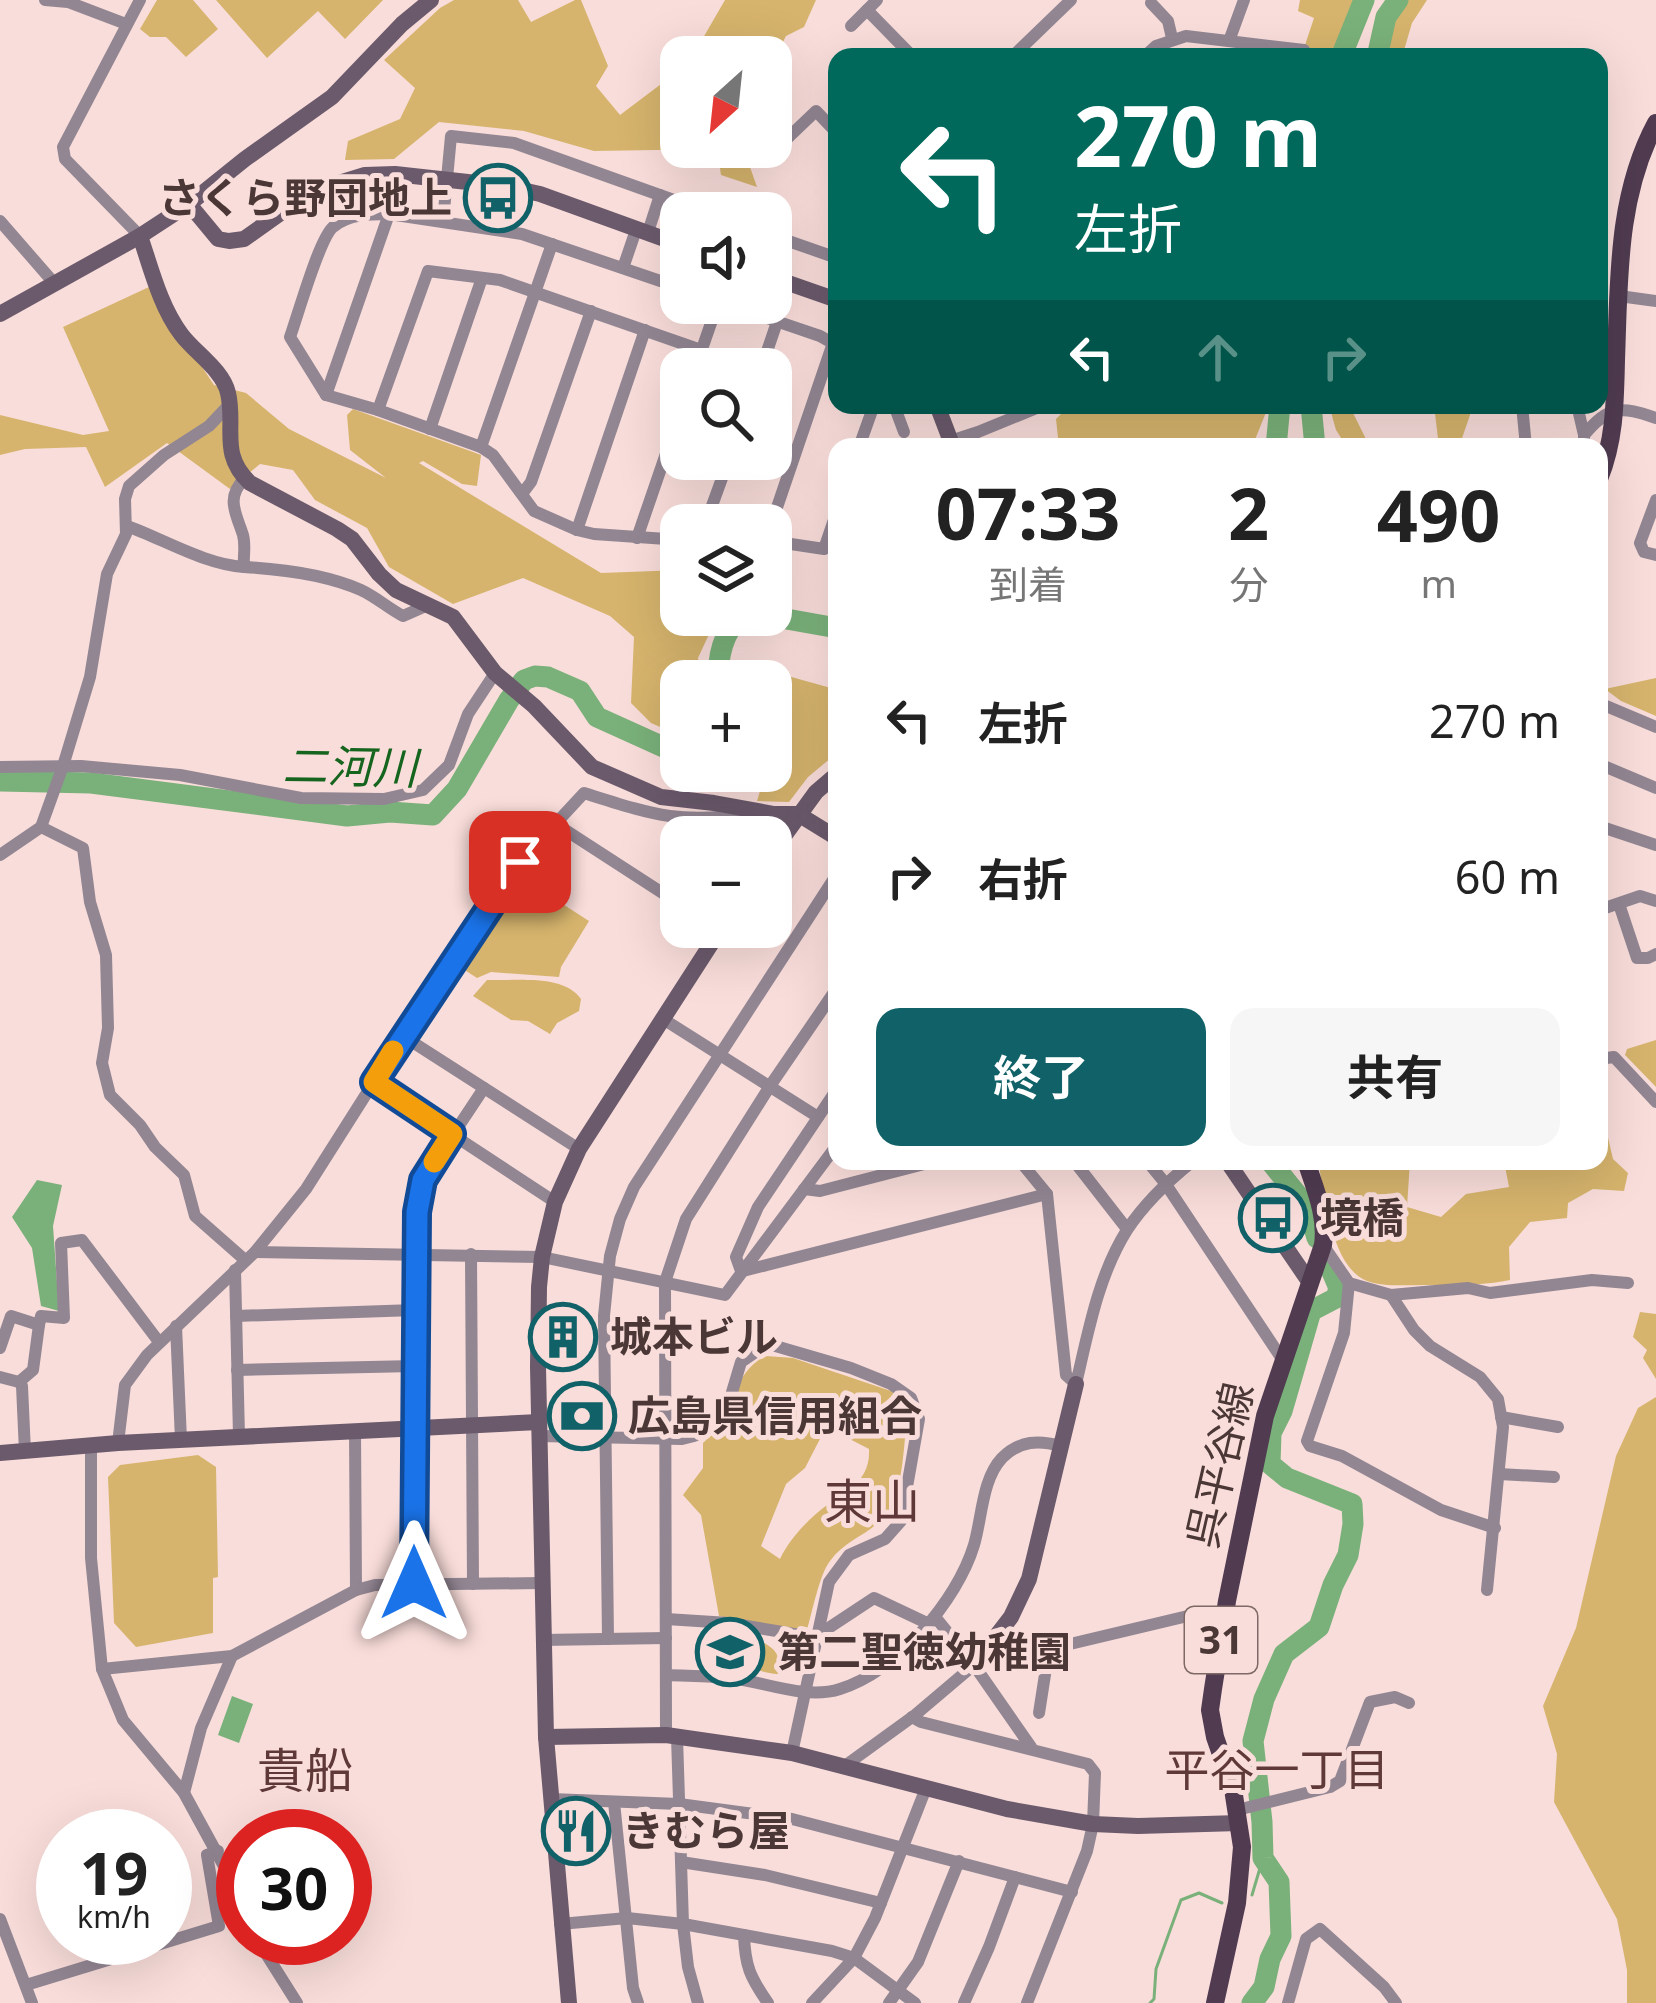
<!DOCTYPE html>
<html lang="ja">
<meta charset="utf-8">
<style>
body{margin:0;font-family:"Noto Sans","Noto Sans JP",sans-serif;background:#f6f6f6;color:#222;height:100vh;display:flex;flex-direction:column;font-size:45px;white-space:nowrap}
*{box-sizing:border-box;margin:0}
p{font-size:39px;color:#767676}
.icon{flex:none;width:66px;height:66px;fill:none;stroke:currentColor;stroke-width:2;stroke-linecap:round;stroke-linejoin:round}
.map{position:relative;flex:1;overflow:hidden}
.panel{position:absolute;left:828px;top:438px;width:780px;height:732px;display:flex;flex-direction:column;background:#fff;border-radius:24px;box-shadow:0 12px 48px #0002}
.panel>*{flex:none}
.banner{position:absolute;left:828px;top:48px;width:780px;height:366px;border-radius:24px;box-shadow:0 12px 48px #0002;background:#00695c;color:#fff;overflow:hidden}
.needle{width:78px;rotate:207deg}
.buttons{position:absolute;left:660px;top:36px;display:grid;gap:24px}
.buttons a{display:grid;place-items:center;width:132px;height:132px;border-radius:24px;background:#fff;box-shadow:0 12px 48px #0002;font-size:60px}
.speed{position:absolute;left:36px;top:1809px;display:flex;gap:24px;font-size:60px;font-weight:700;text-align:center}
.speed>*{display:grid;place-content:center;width:156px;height:156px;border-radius:50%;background:#fff;box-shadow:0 12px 48px #0002;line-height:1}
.speed small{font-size:30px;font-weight:400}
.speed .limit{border:18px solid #d22;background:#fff;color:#111}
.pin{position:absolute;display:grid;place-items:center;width:102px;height:102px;color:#fff;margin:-51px;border-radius:24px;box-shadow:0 6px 18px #0006}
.me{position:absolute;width:132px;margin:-66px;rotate:0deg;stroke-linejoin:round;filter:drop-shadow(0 0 9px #0008)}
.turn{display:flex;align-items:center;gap:42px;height:252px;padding:0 48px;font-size:54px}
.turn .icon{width:156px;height:156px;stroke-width:2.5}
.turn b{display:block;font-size:84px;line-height:102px}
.lanes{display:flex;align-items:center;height:114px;padding:0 48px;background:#0003;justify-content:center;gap:60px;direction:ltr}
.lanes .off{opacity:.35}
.eta{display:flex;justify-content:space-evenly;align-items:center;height:204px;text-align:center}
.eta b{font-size:72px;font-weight:700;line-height:84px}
.primary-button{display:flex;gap:24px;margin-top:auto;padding:24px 48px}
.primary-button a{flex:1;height:138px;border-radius:24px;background:#116168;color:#fff;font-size:48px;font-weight:700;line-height:138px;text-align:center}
.primary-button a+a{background:#f6f6f6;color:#222}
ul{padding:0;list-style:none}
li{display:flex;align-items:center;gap:36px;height:156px;padding:0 48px}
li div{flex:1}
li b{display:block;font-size:45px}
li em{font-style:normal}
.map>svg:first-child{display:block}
</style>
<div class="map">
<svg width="1656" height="2003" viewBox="0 0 1656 2003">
<rect width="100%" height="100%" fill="#f9ddda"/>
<g fill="#d6b46d" fill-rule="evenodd">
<polygon points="157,0 193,0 218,29 186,57 166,37 150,37 140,29"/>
<polygon points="216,0 383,0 345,39 318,11 267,58"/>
<polygon points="454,0 518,0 531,22 575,0 581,0 608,66 596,86 620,115 681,69 681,147 743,147 757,187 721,175 717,149 594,151 524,131 439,122 394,159 345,160 348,141 400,119 415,88 384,60 440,8"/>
<polygon points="725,0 816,0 804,27 786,36 771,65 771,57 692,57"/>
<polygon points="1300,0 1358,0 1350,13 1335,57 1301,57 1314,18 1298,11"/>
<polygon points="1408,0 1427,0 1412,23 1402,57 1387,57 1393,25"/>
<polygon points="149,287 214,385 246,393 289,429 386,478 350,450 347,415 353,409 473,452 481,455 477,486 462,484 423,461 419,463 601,573 681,570 681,615 718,615 698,658 702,681 681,681 681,736 651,723 631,703 634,637 610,616 523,578 453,604 389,567 367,528 315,500 293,470 260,464 230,489 167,443 105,487 86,447 25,449 0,455 0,415 83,435 109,431 63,327"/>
<polygon points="1070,405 1269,405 1252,447 1059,447 1056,419"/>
<polygon points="1329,405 1349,405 1369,445 1375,447 1347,447 1336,430"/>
<polygon points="1434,405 1469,405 1471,412 1459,447 1439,447"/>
<polygon points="777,673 831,688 837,695 837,753 808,777 789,802 757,801 766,771 771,771 771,682"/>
<polygon points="1656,678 1656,716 1621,701 1605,689"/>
<polygon points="519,876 589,921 561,967 559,977 491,972 477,978 460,967"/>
<path d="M 487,980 C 515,981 564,974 581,999 L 579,1011 L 557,1023 L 550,1034 L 528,1021 L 511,1020 L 473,996 Z"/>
<polygon points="1656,1040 1656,1087 1625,1055 1627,1049"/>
<path d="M 1599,1099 L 1613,1159 L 1628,1173 L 1624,1191 L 1593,1189 L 1568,1203 L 1567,1218 L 1530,1222 L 1509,1247 L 1510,1280 C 1481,1286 1453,1285 1424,1285 C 1405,1285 1384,1287 1367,1281 C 1331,1267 1325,1195 1318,1161 L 1410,1161 L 1407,1207 L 1441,1217 L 1466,1194 L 1509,1187 L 1504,1161 L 1599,1161 Z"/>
<polygon points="1640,1312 1656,1314 1656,1379 1643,1358 1647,1350 1633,1337"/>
<path d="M 766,1356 L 793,1358 L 891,1391 L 899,1396 L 908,1410 C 904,1437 904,1481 892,1504 C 879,1533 848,1536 830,1561 C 819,1575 812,1614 806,1633 L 719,1616 L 701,1515 L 683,1495 L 703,1468 L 703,1443 C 732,1418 732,1371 766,1356 ZM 838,1433 L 869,1449 C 871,1485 840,1493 817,1513 C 802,1526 788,1542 780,1559 L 761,1546 L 786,1484 L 805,1468 L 821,1437 Z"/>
<polygon points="1656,1397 1656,2003 1627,2003 1627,1970 1617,1919 1554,1802 1557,1754 1543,1706 1576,1628 1616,1456 1638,1408"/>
<polygon points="198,1455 216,1467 218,1577 213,1578 213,1633 136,1647 114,1623 108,1477 120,1465"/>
<path d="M 725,1633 C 750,1637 787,1642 778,1674 C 754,1673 742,1661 726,1645 Z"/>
</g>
<g fill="#7ab17a">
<polygon points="37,1180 62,1185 53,1226 59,1311 41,1306 32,1248 12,1217"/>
<polygon points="232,1696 253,1704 239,1743 218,1735"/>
</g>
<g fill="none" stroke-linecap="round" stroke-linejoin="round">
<g stroke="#7ab17a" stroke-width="3">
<polyline points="1252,1895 1263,1858"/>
<polyline points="1150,2003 1154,1999 1156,1969 1181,1900 1199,1893 1222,1903"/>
</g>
<g stroke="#7ab17a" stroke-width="21">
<polyline points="1341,57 1364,0"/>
<polyline points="1377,57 1386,17 1398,0"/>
<polyline points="1311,405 1315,447"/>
<polyline points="1276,447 1280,405"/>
<polyline points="764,615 837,628"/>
<path d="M 719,681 C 717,658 723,631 742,615"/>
<polyline points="0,781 91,783 347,816 390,812 433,815 457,789 509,700 524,680 535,676 548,677 580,691 597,717 670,750 681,752"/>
<polyline points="1270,1161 1308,1208 1317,1238"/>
<polyline points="1252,2003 1264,1987 1270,1959 1281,1936 1279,1882 1263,1858 1262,1822 1253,1741 1264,1699 1284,1654 1319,1627 1333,1585 1348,1555 1353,1524 1352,1504 1287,1478 1270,1464 1271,1433 1282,1411 1311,1311 1336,1298 1339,1288 1330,1267"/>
</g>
<g stroke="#928693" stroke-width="12">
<polyline points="45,0 68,2 126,24"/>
<polyline points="140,0 63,147 65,159 140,236"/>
<polyline points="1151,3 1168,21 1172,38"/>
<polyline points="867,10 913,57"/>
<polyline points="851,26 877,0"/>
<polyline points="1229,41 1244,0"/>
<polyline points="1012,57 1071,0"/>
<polyline points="1144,57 1156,46 1186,36 1304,50"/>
<polyline points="772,153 816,111 837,133"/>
<polyline points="0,221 54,283"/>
<polyline points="443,221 451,136 514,143 710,213"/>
<polyline points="650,226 660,195"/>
<polyline points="771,235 837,258"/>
<polyline points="623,268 636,230"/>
<path d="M 681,288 L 522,234 L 389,214 C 369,214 349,214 333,227 C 319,239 298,315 290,337 L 326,395 L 378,410 L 481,447 L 493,455 L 534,511 L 577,530 L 594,534 L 681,540"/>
<polyline points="1619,296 1656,301"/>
<polyline points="723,303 820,336 836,345"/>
<polyline points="695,369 718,303"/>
<polyline points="761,369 777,322"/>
<polyline points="326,395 389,214"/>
<polyline points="894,405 904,432"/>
<polyline points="1522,405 1526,447"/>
<polyline points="1577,405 1584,435 1584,447"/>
<polyline points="378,410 428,271 500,280 701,350"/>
<polyline points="430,429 482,278"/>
<path d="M 1584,435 C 1609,405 1621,406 1656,418"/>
<polyline points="481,447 552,244"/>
<polyline points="859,447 874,405"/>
<polyline points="932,447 978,432 1044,405"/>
<path d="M 245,478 C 225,498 236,513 243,535 C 246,546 243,556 244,567 C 280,569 327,575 361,590 C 376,597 388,608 403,616 L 428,605"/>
<polyline points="522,494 531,482 591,311"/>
<polyline points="1656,500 1640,543 1644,552 1656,555"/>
<polyline points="705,525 729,459"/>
<polyline points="771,525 833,343"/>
<path d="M 127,526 C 163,539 206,565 244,567"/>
<polyline points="577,530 645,330"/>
<polyline points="637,538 681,410"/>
<polyline points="771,541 824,549 837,511"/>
<polyline points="1599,703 1656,727"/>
<polyline points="1599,764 1656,788"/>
<polyline points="0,767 81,766 180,775 301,798 384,799 423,790 449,765 468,714 495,673"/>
<polyline points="556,824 681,905"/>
<polyline points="1599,826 1656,845"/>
<polyline points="41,827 83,848 90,902 106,955 108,1028 102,1063 110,1095 140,1125 155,1147 184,1175 195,1216 245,1260"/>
<polyline points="0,855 41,827 63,766 90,677 107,574 126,534 125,499 129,486 164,455 209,426 229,405"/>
<polyline points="1619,904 1637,958 1648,958 1656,954"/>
<polyline points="1599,908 1602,909 1640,896 1656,901"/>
<polyline points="663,1019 818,1117"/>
<polyline points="403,1036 579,1149"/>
<polyline points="1599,1059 1614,1057 1656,1102"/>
<polyline points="374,1083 555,1202"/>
<polyline points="1020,1161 1047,1194 1066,1375 1076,1384"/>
<polyline points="1074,1161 1127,1229"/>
<polyline points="1147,1161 1165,1183 1282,1359"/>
<polyline points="804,1189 820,1191 936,1161"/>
<polyline points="1323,1245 1349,1283 1391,1295 1468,1288 1490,1293 1592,1280 1628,1283"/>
<polyline points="255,1252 542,1257 725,1295 837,1145"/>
<polyline points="471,1254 473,1584"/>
<polyline points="235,1270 239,1436"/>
<polyline points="741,1271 736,1257 758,1207 837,1089"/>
<polyline points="743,1271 1047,1194"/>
<polyline points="1349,1283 1344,1333 1307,1441 1310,1446 1342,1456 1441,1510 1495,1528"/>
<polyline points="1391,1295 1414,1330 1430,1346 1480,1377 1498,1399 1503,1427 1487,1590"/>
<polyline points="236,1316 415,1310"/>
<polyline points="176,1326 181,1440"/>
<polyline points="0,1348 11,1316 39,1325 41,1316 64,1318 61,1243 82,1240 159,1342"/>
<polyline points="237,1370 415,1366"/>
<polyline points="0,1377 19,1382 22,1386 25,1452"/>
<polyline points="19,1382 33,1370 39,1325"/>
<path d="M 1076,1384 C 1088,1333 1098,1276 1127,1230 C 1144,1204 1168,1181 1193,1161"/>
<polyline points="1501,1417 1558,1427"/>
<polyline points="355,1430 356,1590"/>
<polyline points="539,1436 682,1439 694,1436 715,1424 727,1409 741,1362 757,1351 772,1345 851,1368 891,1384 911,1398 919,1419 901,1521 885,1539 849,1555 829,1582 792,1753"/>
<path d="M 118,1443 L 125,1385 L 147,1355 L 255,1252 L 306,1189 L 403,1036 L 520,862 L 584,793 C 651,814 680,825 751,813"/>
<polyline points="91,1445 91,1558 102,1669 123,1720 184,1793 243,1901"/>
<polyline points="1499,1474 1554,1477"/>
<polyline points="414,1583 415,1256 417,1212 423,1180 484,1088"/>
<polyline points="936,1618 974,1665 1031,1747"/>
<polyline points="666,1619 729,1623 818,1638"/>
<polyline points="818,1635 874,1598 929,1624"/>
<polyline points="608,1639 604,1316 610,1256 620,1219 634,1187 837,874"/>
<polyline points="542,1640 666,1638"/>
<polyline points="102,1669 232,1656 356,1590 375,1585 541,1583"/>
<path d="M 666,1675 C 688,1676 710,1676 731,1678 C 765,1682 806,1700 840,1689 C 897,1671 957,1601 974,1545 C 982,1518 982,1479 1002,1458 C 1020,1440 1039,1440 1061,1446"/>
<polyline points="1039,1713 1049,1649 1192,1615 1224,1617"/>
<polyline points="912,1717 921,1722 1088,1764 1095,1773 1093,1824 1087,1851 1027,2003"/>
<polyline points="666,1735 665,1282 686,1219 770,1086 837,988"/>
<polyline points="677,1737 683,1924 688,1967 698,2003"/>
<polyline points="846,1765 915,1715 974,1665"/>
<polyline points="184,1793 201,1728 232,1656"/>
<polyline points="551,1799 679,1804 792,1819 1072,1892"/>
<polyline points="614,1802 633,1988 638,2003"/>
<polyline points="1237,1810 1330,1787 1340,1781 1370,1702 1395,1697 1409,1703"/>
<polyline points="681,1862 765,1875 881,1903"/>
<polyline points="0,1919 32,2003"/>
<polyline points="560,1924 627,1918 683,1924 832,1951 854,1958 915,2003"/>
<path d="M 744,1935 C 745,1966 750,1977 768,2003"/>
<polyline points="256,1938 297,2003"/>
<polyline points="26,1985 219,1926 207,1855 218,1851"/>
<polyline points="812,2003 854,1958 875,1918 926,1788"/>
<polyline points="889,2003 918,1962 959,1861"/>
<polyline points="964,2003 989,1947 1015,1877"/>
<polyline points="1288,2003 1306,1939 1320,1929 1384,1987 1396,2003"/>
</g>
<g stroke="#6b5a6c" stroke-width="16">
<polyline points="189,204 218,239 229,241 244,239 296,202 326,187 365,175 395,174 504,186 540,194 681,245"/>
<path d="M 140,236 C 151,268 160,306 181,334 C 194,352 223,370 228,393 C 236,427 219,454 250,483 L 337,529 L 352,539 L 379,574 L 396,590 L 453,617 L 495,673 L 534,706 L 592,767 L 661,797 L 714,803 L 774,814 L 798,814 L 837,838"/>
<polyline points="771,277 837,300"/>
<polyline points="0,314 140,236 189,204 245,159 332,97 402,24 431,0"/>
<polyline points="937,405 953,447"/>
<polyline points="771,854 816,792 837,774"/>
<polyline points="1227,1161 1308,1280"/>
<polyline points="0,1453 118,1443 539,1422"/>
<polyline points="974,1665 1011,1617 1029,1579 1076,1384"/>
<polyline points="546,1737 666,1735 792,1753 1007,1809 1093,1824 1138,1826 1239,1823"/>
<polyline points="569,2003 546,1737 538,1367 539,1287 542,1257 555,1202 579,1149 722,927"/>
</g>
<g stroke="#503b51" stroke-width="18">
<path d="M 1599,479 C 1615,440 1615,401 1616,360 C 1619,279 1617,195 1656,123"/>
<path d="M 1215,2003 L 1237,1903 L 1242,1847 L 1233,1789 L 1215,1737 L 1210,1710 L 1213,1689 L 1227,1601 L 1265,1416 L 1323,1245 C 1327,1215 1315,1189 1306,1161"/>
</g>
</g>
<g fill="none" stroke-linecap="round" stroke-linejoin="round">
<g stroke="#114b97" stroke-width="30">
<polyline id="route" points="414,1583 417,1212 423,1180 452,1134 374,1082 520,862"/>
</g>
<use href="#route" stroke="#1a73e8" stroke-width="21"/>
<polyline stroke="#f59e0b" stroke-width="21" points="393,1051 374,1082 452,1134 434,1162"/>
</g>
<defs>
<g id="bus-ring" transform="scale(3.45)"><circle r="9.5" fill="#f9ddda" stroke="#116168" stroke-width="1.5"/><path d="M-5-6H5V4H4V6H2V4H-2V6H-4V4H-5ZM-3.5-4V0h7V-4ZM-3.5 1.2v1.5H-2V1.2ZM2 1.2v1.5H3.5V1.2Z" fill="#116168"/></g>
<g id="building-ring" transform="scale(3.45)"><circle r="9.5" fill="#f9ddda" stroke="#116168" stroke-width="1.5"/><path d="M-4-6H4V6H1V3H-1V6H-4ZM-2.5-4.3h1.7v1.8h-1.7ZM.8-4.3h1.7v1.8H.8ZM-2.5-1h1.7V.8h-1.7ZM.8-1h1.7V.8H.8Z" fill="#116168"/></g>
<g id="bank-ring" transform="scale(3.45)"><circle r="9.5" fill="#f9ddda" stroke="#116168" stroke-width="1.5"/><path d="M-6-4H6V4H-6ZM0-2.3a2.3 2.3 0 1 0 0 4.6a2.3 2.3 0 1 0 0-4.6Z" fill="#116168"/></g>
<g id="school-ring" transform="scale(3.45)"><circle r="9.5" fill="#f9ddda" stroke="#116168" stroke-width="1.5"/><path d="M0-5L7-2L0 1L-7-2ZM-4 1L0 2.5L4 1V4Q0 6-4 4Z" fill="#116168"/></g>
<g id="restaurant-ring" transform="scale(3.45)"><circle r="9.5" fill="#f9ddda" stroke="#116168" stroke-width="1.5"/><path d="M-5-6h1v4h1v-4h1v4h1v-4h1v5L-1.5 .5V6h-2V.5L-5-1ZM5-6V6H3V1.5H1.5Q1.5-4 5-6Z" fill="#116168"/></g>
</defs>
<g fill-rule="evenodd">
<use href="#bus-ring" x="498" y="198"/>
<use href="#bus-ring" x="1273" y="1218"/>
<use href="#building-ring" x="563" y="1337"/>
<use href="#bank-ring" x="582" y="1416"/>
<use href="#school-ring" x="730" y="1652"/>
<use href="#restaurant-ring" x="576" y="1831"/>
</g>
<g text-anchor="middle" stroke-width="10" stroke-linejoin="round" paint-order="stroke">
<rect fill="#f9ddda" stroke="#7e6967" stroke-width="3" x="1185" y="1607" width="72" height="66" rx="9"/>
<g font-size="39" font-weight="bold" fill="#4a3736">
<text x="1221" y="1654">31</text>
</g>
<g font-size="42" font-weight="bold" fill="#4a3736" stroke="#f9ddda" text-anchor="start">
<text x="452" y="213" text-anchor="end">さくら野団地上</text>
<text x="1320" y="1233">境橋</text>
<text x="610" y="1352">城本ビル</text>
<text x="628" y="1431">広島県信用組合</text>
<text x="777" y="1667">第二聖徳幼稚園</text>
<text x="622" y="1846">きむら屋</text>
</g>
<g font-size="42" fill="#4a3736" stroke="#f9ddda">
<text transform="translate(1220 1465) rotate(-77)" y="15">呉平谷線</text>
</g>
<g font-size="45" font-style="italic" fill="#15651e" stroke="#f9ddda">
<text transform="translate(350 767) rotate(1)" y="16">二河川</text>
</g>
<g font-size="45" fill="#5f3937" stroke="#f9ddda">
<text x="1277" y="1786">平谷一丁目</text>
</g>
<g font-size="48" fill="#5f3937" stroke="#f9ddda">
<text x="872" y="1519">東山</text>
<text x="305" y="1788">貴船</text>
</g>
</g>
</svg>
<div class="buttons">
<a><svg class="needle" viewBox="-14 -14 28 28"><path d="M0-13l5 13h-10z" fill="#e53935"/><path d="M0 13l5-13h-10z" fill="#767676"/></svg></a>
<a><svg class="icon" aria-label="sound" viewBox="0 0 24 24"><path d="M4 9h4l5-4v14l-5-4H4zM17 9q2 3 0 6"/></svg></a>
<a><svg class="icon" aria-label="search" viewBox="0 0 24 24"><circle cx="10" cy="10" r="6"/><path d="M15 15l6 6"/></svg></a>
<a><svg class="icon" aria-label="layers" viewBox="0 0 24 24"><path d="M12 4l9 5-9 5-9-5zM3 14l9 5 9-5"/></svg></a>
<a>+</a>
<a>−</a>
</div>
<div class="speed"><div>19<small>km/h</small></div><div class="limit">30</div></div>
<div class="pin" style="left:520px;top:862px;background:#d93025"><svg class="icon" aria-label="arrive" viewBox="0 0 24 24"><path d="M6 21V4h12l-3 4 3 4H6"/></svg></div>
<svg class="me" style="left:414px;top:1583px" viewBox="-20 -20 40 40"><path d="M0-17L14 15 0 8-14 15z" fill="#1a73e8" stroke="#fff" stroke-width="4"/></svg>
<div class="banner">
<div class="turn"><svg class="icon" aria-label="left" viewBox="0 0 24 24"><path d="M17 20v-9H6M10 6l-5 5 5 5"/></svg><div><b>270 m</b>左折</div></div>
<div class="lanes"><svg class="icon" aria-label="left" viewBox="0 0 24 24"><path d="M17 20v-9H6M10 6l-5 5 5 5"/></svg><svg class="icon off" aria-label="ahead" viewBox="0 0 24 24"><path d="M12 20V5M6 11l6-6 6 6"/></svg><svg class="icon off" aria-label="right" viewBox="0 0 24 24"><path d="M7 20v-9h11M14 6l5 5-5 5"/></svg></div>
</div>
<section class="panel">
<div class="eta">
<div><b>07:33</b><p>到着</p></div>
<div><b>2</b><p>分</p></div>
<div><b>490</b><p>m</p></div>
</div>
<ul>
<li><svg class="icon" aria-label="left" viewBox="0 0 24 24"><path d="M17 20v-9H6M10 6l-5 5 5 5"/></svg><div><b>左折</b></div><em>270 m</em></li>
<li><svg class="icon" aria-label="right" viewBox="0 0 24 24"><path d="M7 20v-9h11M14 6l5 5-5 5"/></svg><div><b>右折</b></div><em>60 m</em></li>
</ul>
<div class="primary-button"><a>終了</a><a>共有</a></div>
</section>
</div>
